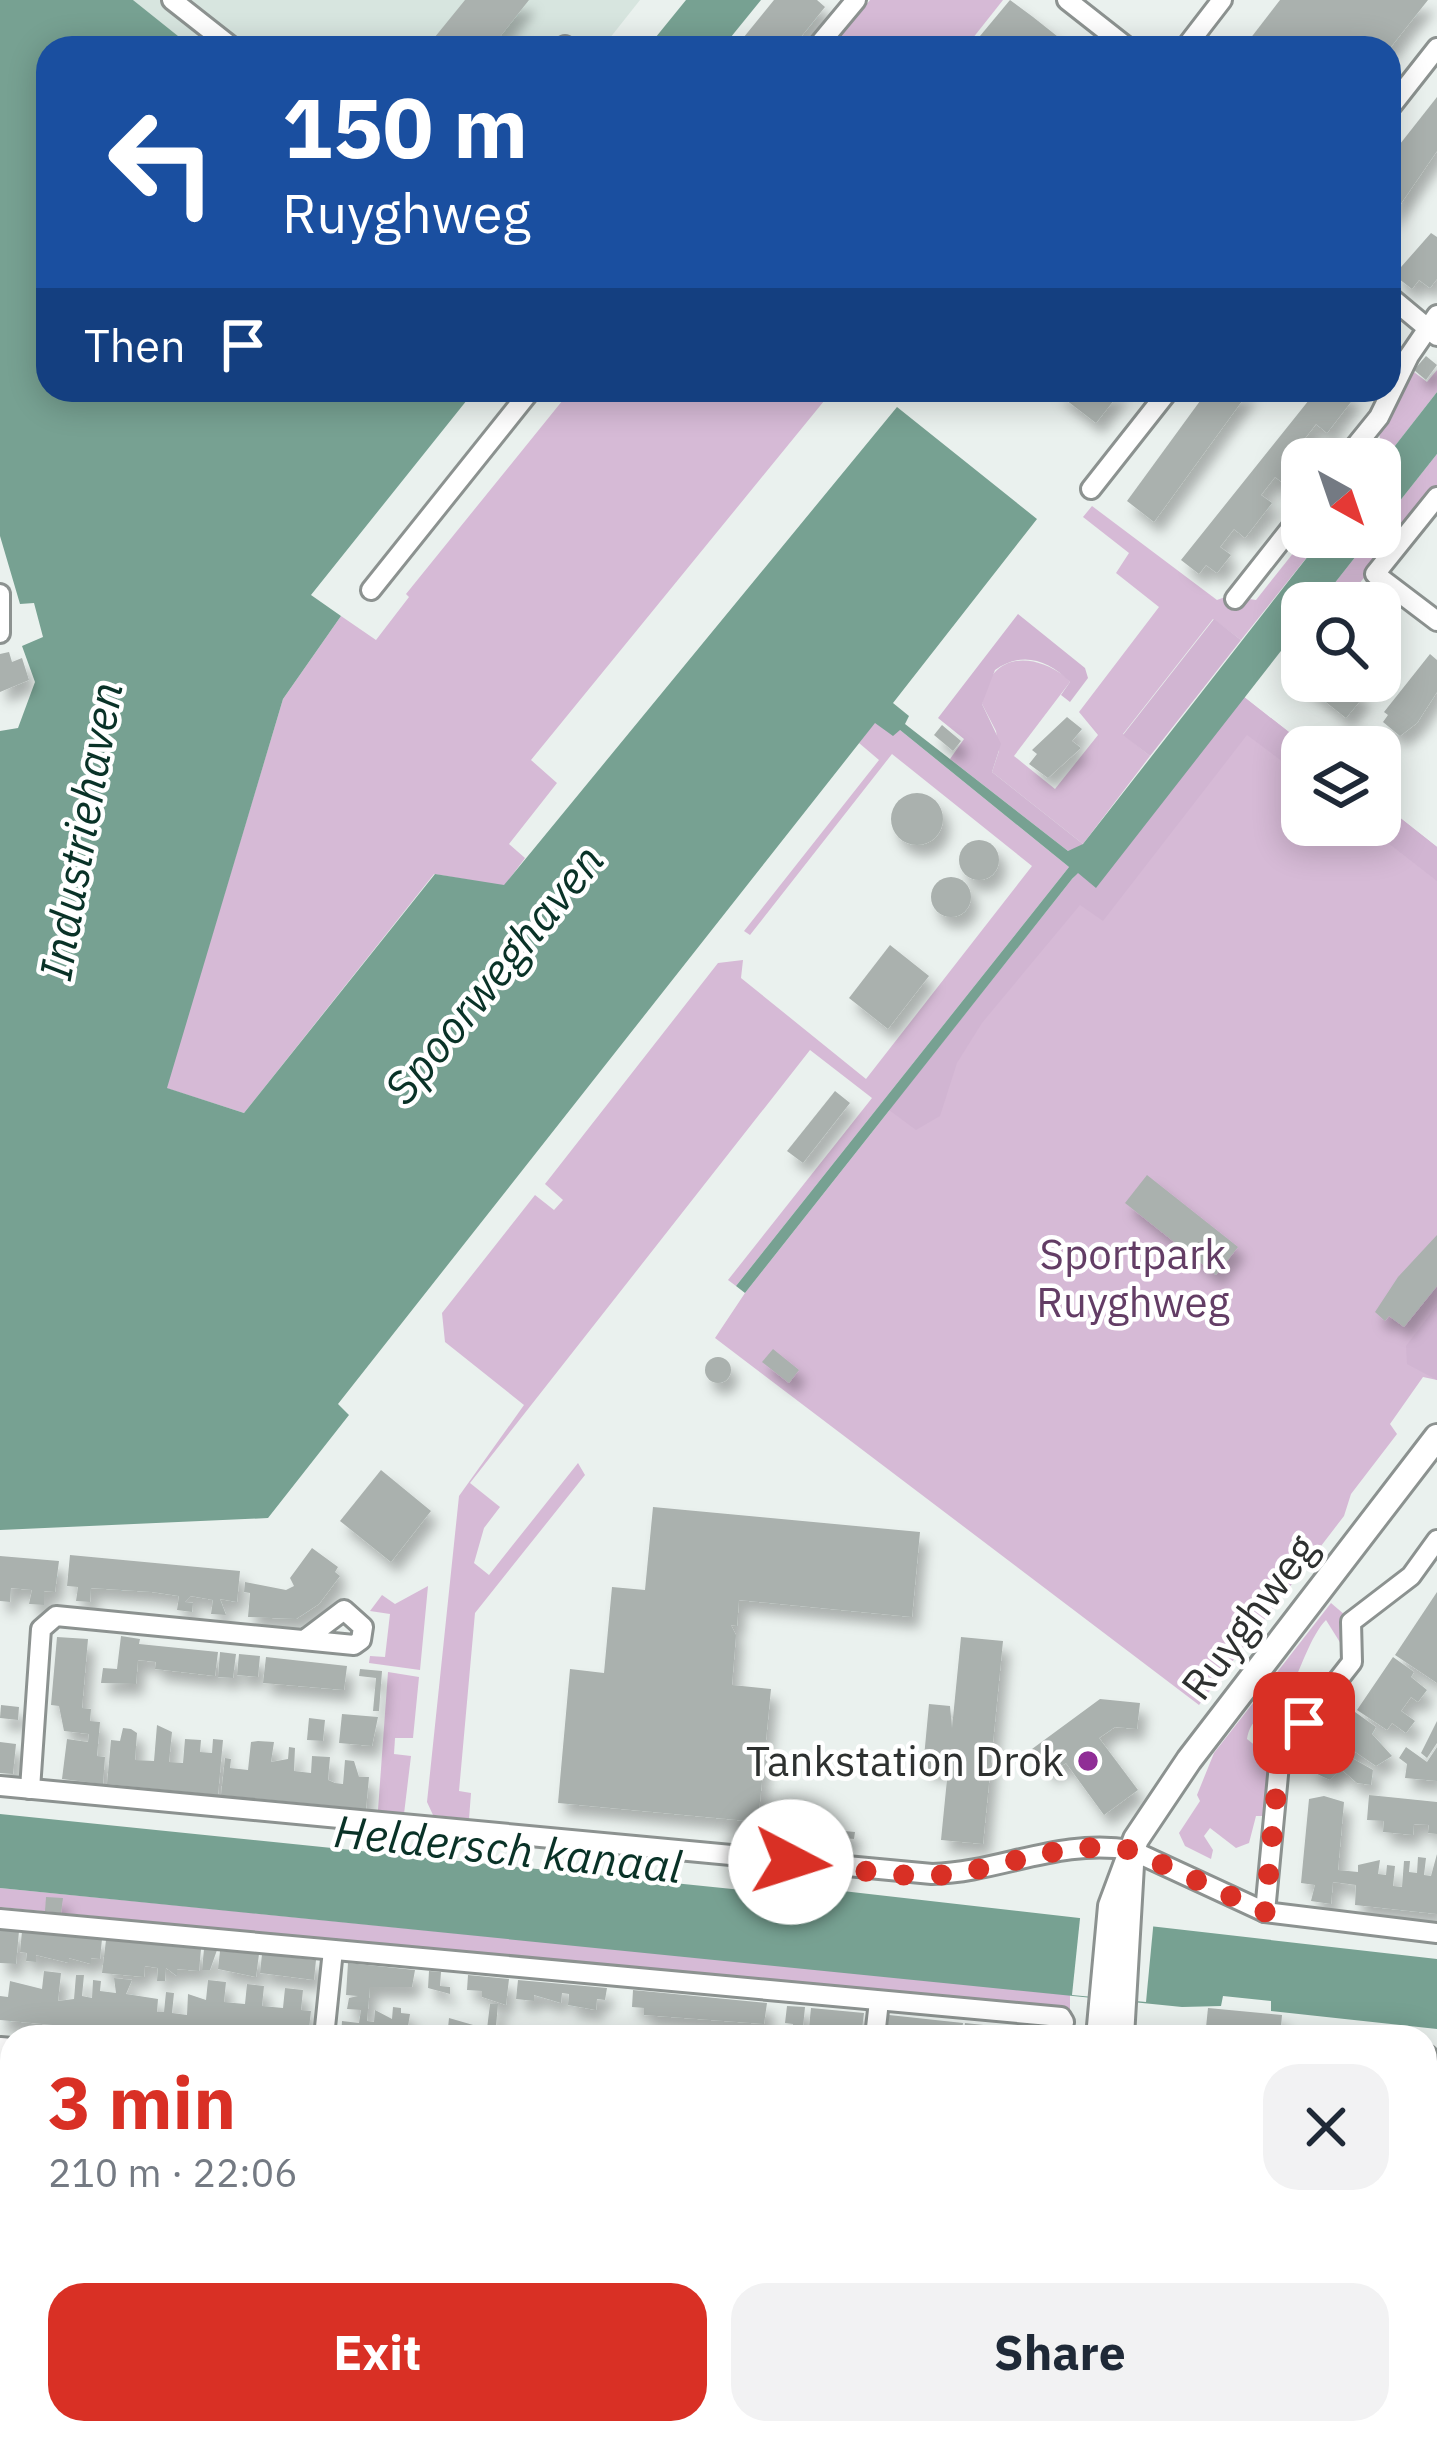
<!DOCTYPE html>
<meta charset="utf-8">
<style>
body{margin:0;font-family:"IBM Plex Sans",sans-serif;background:#f2f2f3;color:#1f2937;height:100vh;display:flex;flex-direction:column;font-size:45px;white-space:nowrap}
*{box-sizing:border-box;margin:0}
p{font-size:39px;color:#747a83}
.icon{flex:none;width:66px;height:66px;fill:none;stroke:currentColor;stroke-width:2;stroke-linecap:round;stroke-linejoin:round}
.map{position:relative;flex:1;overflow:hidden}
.drawer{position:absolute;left:0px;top:2025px;width:1437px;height:420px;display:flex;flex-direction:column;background:#fff;border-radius:36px 36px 0 0;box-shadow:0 6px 30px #0003}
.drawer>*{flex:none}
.top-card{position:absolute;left:36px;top:36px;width:1365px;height:366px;border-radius:36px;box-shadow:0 6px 30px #0003;background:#1a4fa0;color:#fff;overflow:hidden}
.needle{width:78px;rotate:140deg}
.fabs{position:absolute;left:1281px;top:438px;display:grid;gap:24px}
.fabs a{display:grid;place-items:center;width:120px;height:120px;border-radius:24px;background:#fff;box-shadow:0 6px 30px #0003;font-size:60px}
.pin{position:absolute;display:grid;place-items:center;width:102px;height:102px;color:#fff;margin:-51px;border-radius:24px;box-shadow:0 6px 18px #0006}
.me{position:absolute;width:132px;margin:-66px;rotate:95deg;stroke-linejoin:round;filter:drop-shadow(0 0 9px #0008)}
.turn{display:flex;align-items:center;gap:42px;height:252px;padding:0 48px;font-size:54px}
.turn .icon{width:156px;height:156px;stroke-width:2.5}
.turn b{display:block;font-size:84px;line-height:102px}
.then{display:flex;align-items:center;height:114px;padding:0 48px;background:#0003;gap:24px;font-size:45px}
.round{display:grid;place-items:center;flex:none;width:126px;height:126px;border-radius:36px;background:#f2f2f3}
.headline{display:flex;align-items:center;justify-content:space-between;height:204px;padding:0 48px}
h1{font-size:72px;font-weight:700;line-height:90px;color:#d93025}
.primary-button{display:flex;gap:24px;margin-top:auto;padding:24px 48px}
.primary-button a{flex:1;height:138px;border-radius:36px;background:#d93025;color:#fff;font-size:48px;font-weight:700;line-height:138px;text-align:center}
.primary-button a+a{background:#f2f2f3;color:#1f2937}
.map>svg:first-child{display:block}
</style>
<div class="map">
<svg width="1437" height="2445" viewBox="0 0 1437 2445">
<defs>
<filter id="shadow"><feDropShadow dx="7" dy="11" stdDeviation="6" flood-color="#0004"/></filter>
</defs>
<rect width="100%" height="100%" fill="#eaf1ee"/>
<polygon fill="#d7e5df" points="133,0 640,0 602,48 193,48"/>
<g fill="#d6bad6">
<polygon points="870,0 1003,0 965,48 831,48"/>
<polygon points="1437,370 1437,392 1380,465 1380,459 1367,459 1381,441 1378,431 1408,375 1414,372 1427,382"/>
<polygon points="571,390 833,390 531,760 557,783 509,844 525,858 504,886 434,874 244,1113 166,1088 283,699 341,616 376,640 409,597 406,594"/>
<polygon points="1437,454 1437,485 1344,603 1319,603 1371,537 1380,537 1380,526"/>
<path d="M 1092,506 L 1217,600 L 1228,596 L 1256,600 L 1306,537 L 1323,537 L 1241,640 L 1213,619 L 1123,734 L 1150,756 L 1083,844 L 992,772 L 999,751 L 996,731 L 982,704 C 988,654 1030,650 1066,677 L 1070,682 L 1014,756 L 1055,789 L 1098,735 L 1079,712 L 1159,607 L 1116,573 L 1129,553 L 1083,517 Z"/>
<polygon points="1244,697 1308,747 1302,747 1302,825 1380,825 1380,802 1437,847 1437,1380 1423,1377 1390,1424 1397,1434 1351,1494 1344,1516 1199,1705 715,1338 745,1293 1072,879 1096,887"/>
<polygon points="875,722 900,730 1069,867 736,1286 728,1280 872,1098 810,1050 470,1483 500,1507 484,1528 474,1563 489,1575 578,1463 585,1475 475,1613 459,1791 471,1793 469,1819 433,1815 427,1802 459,1496 524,1405 445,1342 442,1313 535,1195 554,1210 563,1200 545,1184 718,963 743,960 741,978 866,1079 1032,866 892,754 750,935 744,931 879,760 859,743"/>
<polygon points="428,1586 420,1670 369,1663 370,1656 385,1657 390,1614 370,1611 382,1595 395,1604"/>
<path d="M 1331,1603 L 1345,1615 L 1341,1644 L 1326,1620 C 1311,1635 1300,1671 1289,1692 C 1278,1714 1252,1709 1247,1739 L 1257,1747 L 1272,1746 L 1265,1816 L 1256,1816 L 1249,1843 L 1236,1848 L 1210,1828 L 1204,1836 L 1213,1850 L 1211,1859 L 1185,1846 L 1179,1833 L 1200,1801 L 1197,1795 L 1214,1753 Z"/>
<polygon points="388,1672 419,1677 413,1738 395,1738 394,1754 411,1756 404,1814 378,1810"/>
<polygon points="0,1888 1070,1994 1070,2010 0,1907"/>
</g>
<g fill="#d1b5d2">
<path d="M 1018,614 L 1085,668 L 1088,678 L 1070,702 L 1061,695 L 1070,682 C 1048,659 1021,651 995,670 L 982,704 L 1001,744 L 992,772 L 1083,844 L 1077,850 L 1068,851 L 950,759 L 964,739 L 938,718 Z"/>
<polygon points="1214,619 1241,640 1150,756 1123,735"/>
<polygon points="1244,697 1308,747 1302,747 1302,776 1247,735 1103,921 1080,905 982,1023 957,1063 940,1116 916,1130 889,1110 1078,872 1096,887"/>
<polygon points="1380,802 1437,847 1437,881 1365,825 1380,825"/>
<polygon points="1437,1305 1437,1380 1407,1364 1406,1346"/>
</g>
<g fill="#77a192">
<polygon points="0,0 133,0 193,48 48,48 48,390 475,390 311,595 341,616 283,699 167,1088 244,1113 435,874 504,885 897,407 1037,519 893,703 909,716 905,724 1068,851 1083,844 1323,537 1371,537 1319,603 1302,603 1302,624 1096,888 1078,873 1072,879 745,1293 736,1286 1069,867 900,730 893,736 875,723 338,1404 349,1415 268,1518 0,1530 0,731 18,728 35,682 22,646 43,637 34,603 20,604 0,536"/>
<polygon points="686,0 761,0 722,48 647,48"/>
<polygon points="1437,392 1437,454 1380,526 1380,465"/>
<polygon points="0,1814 830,1899 834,1890 1437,1959 1437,2029 1271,2011 1271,2001 1223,1996 1221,2006 1182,2007 0,1888"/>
<polygon points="0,2081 12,2082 12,2382 0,2381"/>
<polygon points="1425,2240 1437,2241 1437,2437 1419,2433 1425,2433"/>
<polygon points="538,2433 1167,2433 1165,2445 662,2445"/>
</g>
<polygon fill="#eaf1ee" points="1081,1909 1154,1918 1146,2002 1072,1995"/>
<g fill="#aab1ae" filter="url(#shadow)">
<polygon points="465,0 529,0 491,48 426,48"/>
<polygon points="774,0 817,0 825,7 792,48 735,48"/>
<polygon points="1010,0 1033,17 1072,48 970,48"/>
<polygon points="1280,0 1428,0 1390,48 1243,48"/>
<polygon points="1437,97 1437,151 1389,221 1389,158"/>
<polygon points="1431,233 1437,237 1437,279 1430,288 1419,280 1412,289 1394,275"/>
<polygon points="1426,356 1437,365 1426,380 1414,370"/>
<polygon points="1053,390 1122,390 1096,423"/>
<polygon points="1208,390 1250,390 1154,522 1127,501"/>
<polygon points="1317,390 1344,390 1354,398 1327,433 1316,424 1313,428 1302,442 1313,450 1286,485 1275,477 1261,495 1272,503 1245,538 1234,529 1220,547 1231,555 1217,573 1206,565 1199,574 1181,560"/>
<polygon points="9,652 12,662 22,658 29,680 0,692 0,654"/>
<polygon points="1430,654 1437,660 1437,692 1417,723 1400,736 1383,722 1388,715 1384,712"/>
<polygon points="1302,655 1302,681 1345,681 1364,696 1346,718 1288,672"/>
<polygon points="1067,717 1082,729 1072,741 1081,748 1048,778 1029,764 1037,754 1032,750"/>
<polygon points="942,725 961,741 953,751 934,735"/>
<circle cx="917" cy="819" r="26"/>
<circle cx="979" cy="860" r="20"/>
<circle cx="951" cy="897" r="20"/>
<polygon points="890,945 929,976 888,1029 849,998"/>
<polygon points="835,1091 850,1103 803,1163 787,1151"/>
<polygon points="1147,1175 1238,1247 1216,1275 1125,1203"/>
<polygon points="1437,1235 1437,1286 1404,1327 1389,1316 1385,1321 1375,1312 1398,1277"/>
<polygon points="773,1349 799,1370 789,1383 762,1362"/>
<circle cx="718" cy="1370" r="13"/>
<polygon points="381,1470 431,1511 391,1562 340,1521"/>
<polygon points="653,1507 920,1532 912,1617 739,1600 737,1626 731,1625 736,1635 732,1685 771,1689 758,1822 558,1803 570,1669 604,1673 612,1587 645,1590"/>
<polygon points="312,1548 338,1567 335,1572 340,1576 319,1604 296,1619 248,1617 250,1593 244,1592 245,1582 286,1590 294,1586 290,1578"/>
<polygon points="70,1555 240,1571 237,1602 220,1599 226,1615 211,1614 213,1600 191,1596 185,1602 193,1603 192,1612 177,1610 179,1596 152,1592 91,1588 90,1602 76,1601 78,1587 67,1586"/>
<polygon points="0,1556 59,1561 55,1592 44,1591 44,1605 29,1604 32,1590 21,1589 11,1588 10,1602 0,1601"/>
<polygon points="1437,1592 1437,1683 1395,1655"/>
<polygon points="121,1636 140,1639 139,1644 218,1652 215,1676 155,1669 156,1662 138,1660 136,1684 101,1683 103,1668 117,1669"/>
<polygon points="57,1637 88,1639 82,1708 91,1709 90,1721 100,1722 97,1756 105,1757 103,1784 62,1779 67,1739 88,1742 89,1734 64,1731 59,1706 51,1705"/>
<polygon points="961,1637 1003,1641 983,1844 941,1840 950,1749 944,1771 923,1768 929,1704 950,1706 952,1728"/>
<polygon points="220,1652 236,1654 233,1678 218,1677"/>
<polygon points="239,1654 260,1656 258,1677 237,1675"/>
<polygon points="266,1657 347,1666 344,1690 263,1683"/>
<polygon points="1393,1657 1414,1672 1411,1677 1427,1690 1418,1702 1411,1697 1401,1711 1415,1721 1406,1733 1392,1723 1387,1730 1357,1710"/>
<polygon points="360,1669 382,1671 379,1711 373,1711 376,1678 359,1676"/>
<polygon points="1100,1699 1140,1703 1137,1729 1115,1727 1099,1738 1138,1790 1104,1815 1066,1763 1051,1773 1032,1749"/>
<polygon points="1,1705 19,1707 18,1720 0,1718"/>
<polygon points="1355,1712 1376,1727 1372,1734 1392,1756 1376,1766 1354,1751 1350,1757 1373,1770 1371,1785 1357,1783 1341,1769 1330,1780 1309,1770"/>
<polygon points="342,1714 378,1717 372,1746 339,1743"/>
<polygon points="309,1718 325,1720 323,1741 307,1740"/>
<polygon points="1437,1721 1437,1743 1427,1758 1421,1753"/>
<polygon points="157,1725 172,1732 169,1762 183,1763 185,1739 201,1740 200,1752 212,1753 213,1739 223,1740 218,1795 107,1784 111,1740 120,1741 123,1728 131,1729 137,1733 135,1760 154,1761"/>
<polygon points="258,1741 274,1742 271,1762 288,1759 289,1747 295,1748 294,1771 311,1773 312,1756 330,1757 328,1780 335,1783 343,1784 345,1760 354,1761 359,1777 369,1777 366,1809 221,1795 225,1758 231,1759 230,1768 248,1770 251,1742"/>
<polygon points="0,1742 16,1744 13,1774 0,1773"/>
<polygon points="1406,1747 1427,1762 1437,1747 1437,1781 1405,1778 1407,1764 1399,1758"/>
<polygon points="1369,1795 1437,1802 1437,1834 1428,1833 1429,1825 1414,1824 1413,1835 1383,1832 1384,1821 1367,1820"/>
<polygon points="1324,1796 1344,1802 1338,1870 1358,1872 1358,1865 1380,1860 1378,1874 1386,1875 1387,1865 1395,1866 1393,1886 1402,1887 1404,1861 1410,1861 1409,1872 1417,1873 1418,1857 1426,1858 1424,1875 1431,1876 1437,1854 1437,1914 1355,1905 1356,1885 1333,1882 1331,1904 1311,1901 1315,1885 1301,1883 1309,1799"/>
<polygon points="770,1824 855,1832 854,1839 769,1831"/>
<polygon points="46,1897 63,1898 61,1913 45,1911"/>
<polygon points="0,1929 19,1931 16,1964 0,1963"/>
<polygon points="22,1931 102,1939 100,1959 91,1958 91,1964 69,1958 69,1963 36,1955 36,1962 26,1961 27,1953 20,1952"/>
<polygon points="106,1940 201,1949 199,1971 177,1969 177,1976 166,1968 165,1981 157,1981 158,1968 145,1966 144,1977 102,1973"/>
<polygon points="204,1949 217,1950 210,1970 202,1970"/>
<polygon points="220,1951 259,1954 256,1977 218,1969"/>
<polygon points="262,1954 316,1960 314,1980 260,1973"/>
<polygon points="348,1963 415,1970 412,1987 370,1987 367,2021 374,2022 375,2010 392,2019 393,2007 401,2008 401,2013 410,2014 408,2026 400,2025 400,2037 341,2037 342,2021 359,2023 361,2010 347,2009 349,1998 358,1996 346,1995"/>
<polygon points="44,1971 61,1973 58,2001 74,1999 76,1975 84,1975 82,1996 92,1998 93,1980 101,1981 100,1991 116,1993 114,1978 132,1980 126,1994 158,1999 157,2012 164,2012 166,1992 174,1993 172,2013 187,2015 188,1994 206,2000 208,1980 226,1982 224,2002 234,2003 245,2004 247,1984 264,1986 262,2006 283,2008 285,1988 303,1990 301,2010 311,2011 308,2037 179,2037 0,2020 0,1996 8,1997 10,1981 42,1989"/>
<polygon points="429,1971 441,1972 440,1986 450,1987 450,1994 428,1988"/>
<polygon points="468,1975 509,1979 506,2005 482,1997 482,1991 467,1990"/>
<polygon points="518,1980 607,1988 605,2000 597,1999 596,2010 568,2005 569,1994 562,1993 561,2003 534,1995 534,2001 516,1999"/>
<polygon points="633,1990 767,2003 764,2024 644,2015 644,2008 632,2007"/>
<polygon points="490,2004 498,2004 495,2037 433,2037 439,2028 448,2028 449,2018 487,2029"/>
<polygon points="787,2006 805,2007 802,2037 792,2036 793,2024 785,2023"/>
<polygon points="811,2008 864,2013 861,2037 829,2032 828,2037 808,2037"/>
<polygon points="1208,2008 1282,2015 1280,2037 1205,2037"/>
<polygon points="889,2015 963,2023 961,2037 887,2035"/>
<polygon points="965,2023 1069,2034 1068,2037 963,2037"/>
<polygon points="0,2431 81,2439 81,2445 0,2445"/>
<polygon points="1178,2433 1199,2433 1197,2445 1176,2445"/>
</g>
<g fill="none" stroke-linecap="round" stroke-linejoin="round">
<g stroke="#8c9290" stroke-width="24">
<g id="minor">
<polyline points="172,0 233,48"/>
<polyline points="1067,0 1128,48"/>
<polyline points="563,48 565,46"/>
<polyline points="816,48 856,0"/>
<polyline points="1185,48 1222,0"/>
<polyline points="1389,109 1437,48"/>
<polyline points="1389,296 1437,336"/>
<polyline points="1345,459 1379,417 1409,356 1437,315"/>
<polyline points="1091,489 1169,390"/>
<polyline points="1437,497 1375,574 1437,621"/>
<polyline points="371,590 531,390"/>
<polyline points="0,594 0,633"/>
<polyline points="1235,599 1302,514"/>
<path d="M 0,1786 L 932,1874 C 1001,1872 1059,1838 1131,1850 L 1265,1912 L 1437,1933"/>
<polyline points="30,1789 41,1629 56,1616 354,1645 361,1640 363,1627 344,1610 307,1638"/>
<polyline points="1265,1912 1280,1754 1352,1662 1351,1622 1411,1576 1437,1540"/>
<polyline points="0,1919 1061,2017 1064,2022"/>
<polyline points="324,2037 333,1950"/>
<polyline points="875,2037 879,2001"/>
<polyline points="1425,2085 1427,2055"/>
</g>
</g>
<g stroke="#8c9290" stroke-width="30">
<g id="tertiary">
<polyline points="1099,2037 1111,1906 1136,1839 1189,1760 1437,1437"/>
<polyline points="1121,2037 1131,1865"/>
<polyline points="1065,2445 1066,2433"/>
</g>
</g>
<g stroke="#8c9290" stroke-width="36">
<g id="primary">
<polyline points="0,2053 12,2054"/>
<polyline points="1425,2194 1437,2195"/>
</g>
</g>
<use href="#minor" stroke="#fff" stroke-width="18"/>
<use href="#tertiary" stroke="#fff" stroke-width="24"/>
<use href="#primary" stroke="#fff" stroke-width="30"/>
</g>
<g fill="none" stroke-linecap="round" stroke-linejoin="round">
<path stroke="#d93025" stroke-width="21" stroke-dasharray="0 37.8" d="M 791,1862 C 843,1866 906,1882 958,1873 C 1018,1863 1067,1840 1131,1850 L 1265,1912 L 1280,1754 L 1304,1723"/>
</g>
<circle fill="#902e96" stroke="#fff" stroke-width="4.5" cx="1088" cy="1761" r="12"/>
<g text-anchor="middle" stroke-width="9" stroke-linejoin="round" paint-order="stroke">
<g font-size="42" fill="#633d65" stroke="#fff">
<text x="1133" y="1269">Sportpark<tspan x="1133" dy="48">Ruyghweg</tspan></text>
</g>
<g font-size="42" fill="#2e3130" stroke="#fff">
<text transform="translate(1249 1617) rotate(-53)" y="15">Ruyghweg</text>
</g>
<g font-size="42" fill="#2e3130" stroke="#fff" text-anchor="end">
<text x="1064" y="1776">Tankstation Drok</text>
</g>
<g font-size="45" font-style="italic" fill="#093227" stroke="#fff">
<text transform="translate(81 831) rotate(-80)" y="16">Industriehaven</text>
<text transform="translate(494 974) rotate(-51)" y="16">Spoorweghaven</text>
<text transform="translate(508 1849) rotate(6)" y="16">Heldersch kanaal</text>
</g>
</g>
</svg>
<div class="fabs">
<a><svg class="needle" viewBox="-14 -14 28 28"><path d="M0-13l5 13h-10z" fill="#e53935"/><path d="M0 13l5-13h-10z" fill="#747a83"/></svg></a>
<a><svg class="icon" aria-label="search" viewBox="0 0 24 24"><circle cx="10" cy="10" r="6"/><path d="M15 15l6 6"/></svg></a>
<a><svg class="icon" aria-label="layers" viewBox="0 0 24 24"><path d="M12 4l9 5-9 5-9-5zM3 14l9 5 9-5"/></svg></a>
</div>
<div class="pin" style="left:1304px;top:1723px;background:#d93025"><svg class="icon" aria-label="arrive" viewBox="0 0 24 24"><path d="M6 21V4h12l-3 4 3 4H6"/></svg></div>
<svg class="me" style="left:791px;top:1862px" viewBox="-20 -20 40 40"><circle r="19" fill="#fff"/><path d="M0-13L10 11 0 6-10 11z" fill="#d93025"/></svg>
<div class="top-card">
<div class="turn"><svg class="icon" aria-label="left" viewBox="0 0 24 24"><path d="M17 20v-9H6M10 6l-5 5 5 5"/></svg><div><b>150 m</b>Ruyghweg</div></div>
<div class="then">Then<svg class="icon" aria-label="arrive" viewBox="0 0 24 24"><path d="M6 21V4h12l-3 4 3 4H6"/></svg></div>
</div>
<section class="drawer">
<div class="headline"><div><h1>3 min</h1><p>210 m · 22:06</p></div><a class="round"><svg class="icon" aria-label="close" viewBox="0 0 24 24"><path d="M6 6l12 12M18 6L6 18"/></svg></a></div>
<div class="primary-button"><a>Exit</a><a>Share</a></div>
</section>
</div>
